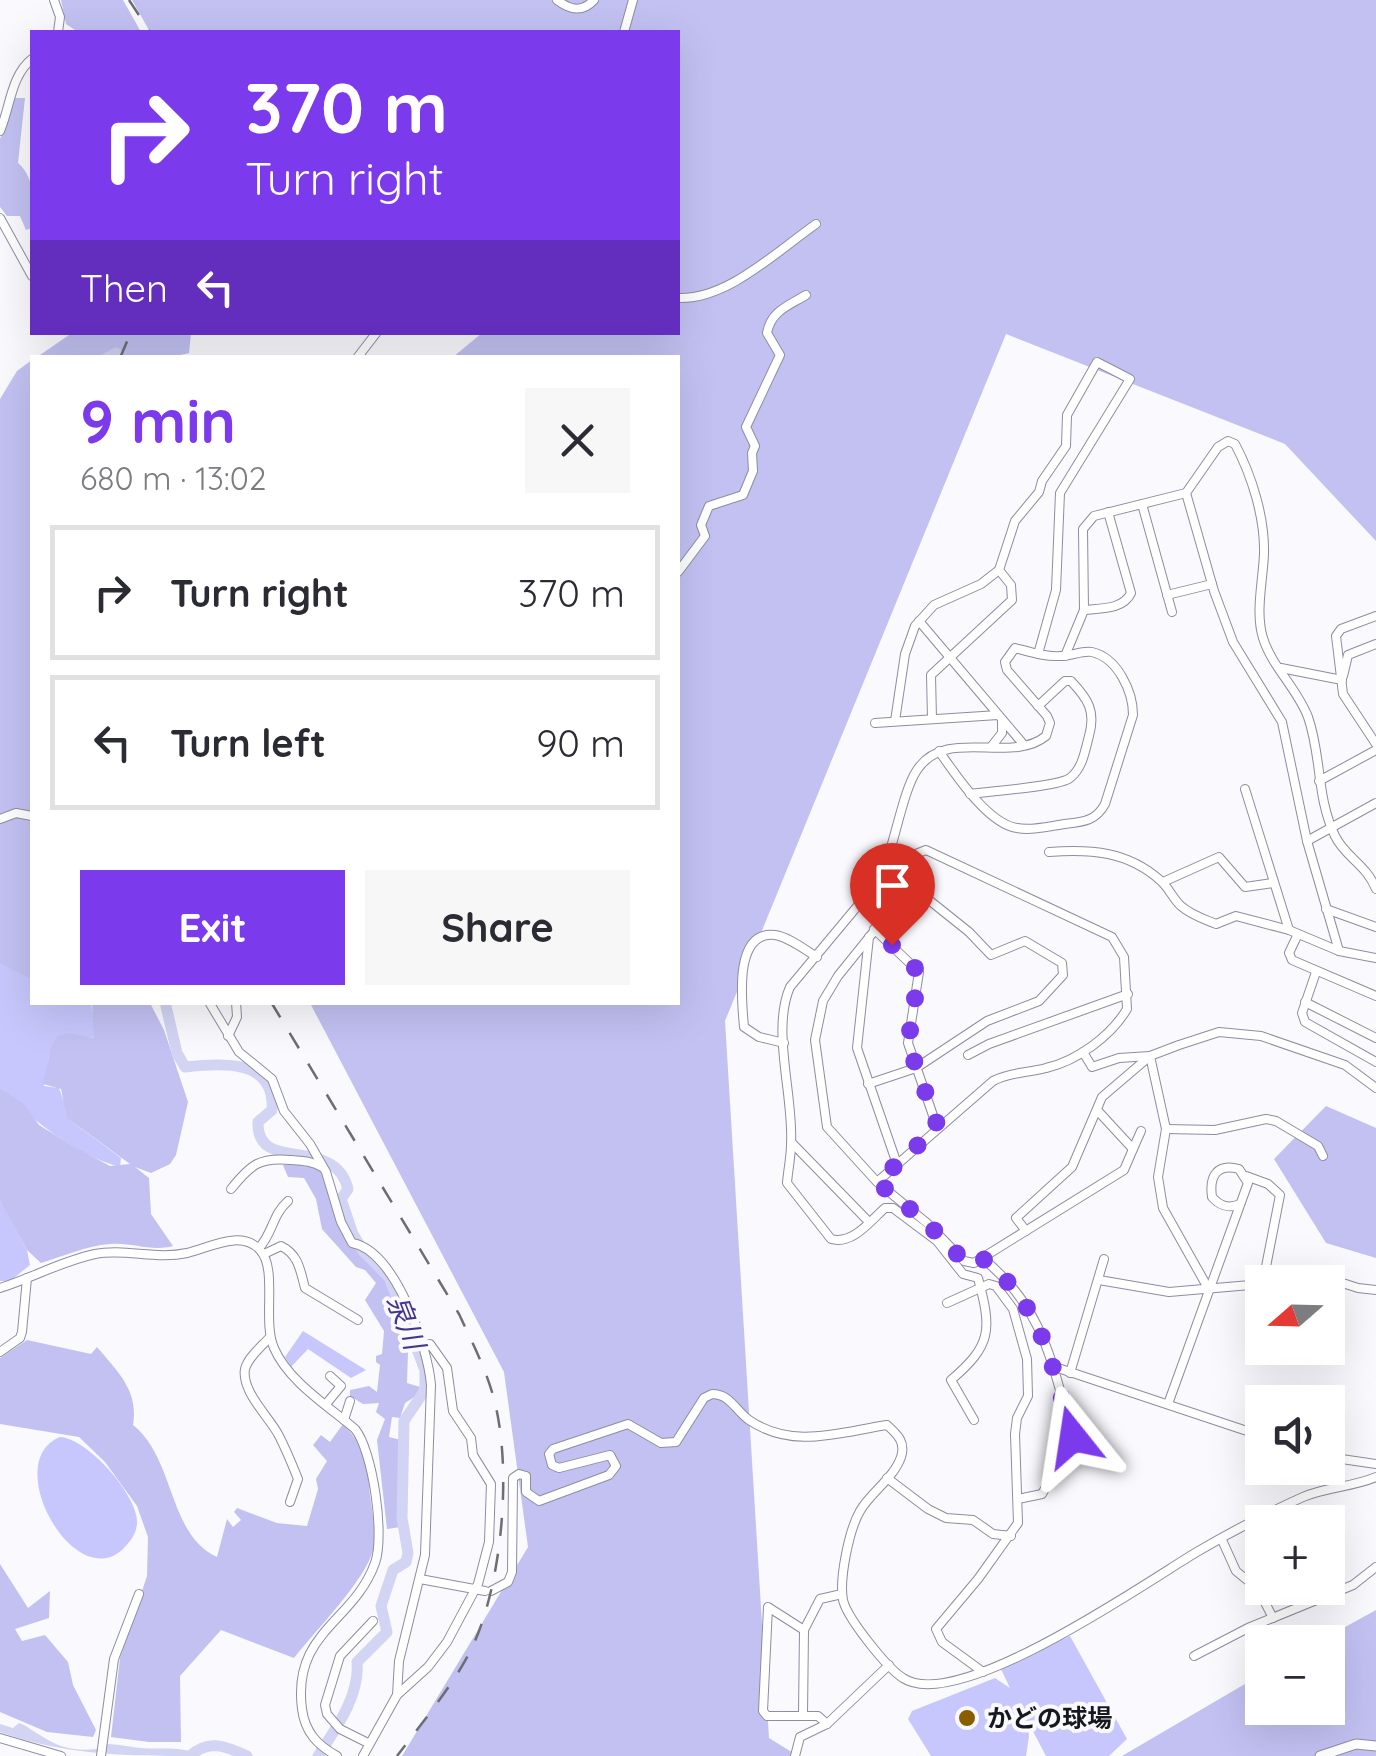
<!DOCTYPE html>
<meta charset="utf-8">
<style>
body{margin:0;font-family:Quicksand,"Noto Sans JP",sans-serif;background:#f7f7f7;color:#2b2b33;height:100vh;display:flex;flex-direction:column;font-size:38px;white-space:nowrap}
*{box-sizing:border-box;margin:0}
p{font-size:32px;color:#7c7c81}
.icon{flex:none;width:55px;height:55px;fill:none;stroke:currentColor;stroke-width:2;stroke-linecap:round;stroke-linejoin:round}
.map{position:relative;flex:1;overflow:hidden}
.side{position:absolute;left:30px;top:355px;width:650px;height:650px;display:flex;flex-direction:column;background:#fff;border-radius:0px;box-shadow:0 10px 40px #0002}
.side>*{flex:none}
.banner{position:absolute;left:30px;top:30px;width:650px;height:305px;border-radius:0px;box-shadow:0 10px 40px #0002;background:#7c3aed;color:#fff;overflow:hidden}
.needle{width:65px;rotate:250deg}
.buttons{position:absolute;left:1245px;top:1265px;display:grid;gap:20px}
.buttons a{display:grid;place-items:center;width:100px;height:100px;border-radius:0px;background:#fff;box-shadow:0 10px 40px #0002;font-size:50px}
.pin{position:absolute;display:grid;place-items:center;width:85px;height:85px;color:#fff;margin:-102px -42px;border-radius:50% 50% 50% 0;rotate:-45deg;box-shadow:0 0 10px #0007}
.pin .icon{rotate:45deg}
.me{position:absolute;width:110px;margin:-55px;rotate:345deg;stroke-linejoin:round;filter:drop-shadow(0 0 8px #0008)}
.turn{display:flex;align-items:center;gap:35px;height:210px;padding:0 50px;font-size:45px}
.turn .icon{width:130px;height:130px;stroke-width:2.5}
.turn b{display:block;font-size:70px;line-height:85px}
.then{display:flex;align-items:center;height:95px;padding:0 50px;background:#0003;gap:20px;font-size:38px}
.round{display:grid;place-items:center;flex:none;width:105px;height:105px;border-radius:0px;background:#f7f7f7}
.overview{display:flex;align-items:center;justify-content:space-between;height:170px;padding:0 50px}
h1{font-size:60px;font-weight:700;line-height:75px;color:#7c3aed}
.cta{display:flex;gap:20px;margin-top:auto;padding:20px 50px}
.cta a{flex:1;height:115px;border-radius:0px;background:#7c3aed;color:#fff;font-size:40px;font-weight:700;line-height:115px;text-align:center}
.cta a+a{background:#f7f7f7;color:#2b2b33}
ul{padding:0;list-style:none}
li{display:flex;align-items:center;gap:30px;height:135px;margin:0 20px 15px;padding:0 30px;border:5px solid #e1e1e2;border-radius:0px}
li div{flex:1}
li b{display:block;font-size:38px}
li em{font-style:normal}
.map>svg:first-child{display:block}
</style>
<div class="map">
<svg width="1376" height="1756" viewBox="0 0 1376 1756">
<rect width="100%" height="100%" fill="#f9f9fe"/>
<g fill="#c8c7fd">
<path d="M 0,964 L 32,978 L 32,1002 L 91,1003 L 97,1038 L 69,1036 L 49,1056 L 44,1086 L 59,1088 L 71,1121 L 121,1158 L 120,1167 C 73,1154 37,1122 0,1090 Z"/>
<polygon points="0,1199 27,1250 30,1265 10,1281 0,1281"/>
<polygon points="303,1331 366,1370 351,1378 308,1349 291,1367 285,1357"/>
<path d="M 60,1437 C 87,1438 139,1496 137,1524 C 136,1535 129,1543 122,1550 C 73,1593 0,1461 60,1437 Z"/>
<polygon points="1070,1636 1127,1739 1109,1756 1046,1756 1027,1720 1029,1736 1026,1756 931,1756 908,1719 912,1711 995,1678 1010,1688 1000,1667"/>
</g>
<g fill="#c2c1f2">
<polygon points="61,0 123,0 141,32 78,32 66,24"/>
<polygon points="132,0 1376,0 1376,541 1285,444 1006,334 725,1021 769,1738 798,1756 402,1756 528,1547 504,1372 310,1003 678,1002 678,358 453,357 482,333 678,332 678,32 150,32"/>
<path d="M 15,98 L 25,98 L 18,163 C 37,179 32,205 32,228 L 26,230 L 20,216 L 7,216 L 0,207 L 0,139 Z"/>
<polygon points="72,333 72,332 191,333 189,353 172,357 37,357"/>
<polygon points="32,360 30,728 32,979 0,964 0,399 17,371"/>
<path d="M 92,1003 L 150,1003 L 164,1030 L 188,1102 L 176,1155 L 170,1164 L 151,1173 L 135,1167 L 149,1178 L 151,1214 L 173,1246 C 151,1252 132,1242 110,1244 C 86,1246 64,1256 41,1263 L 27,1250 L 0,1200 L 0,1089 L 23,1103 L 39,1125 L 71,1145 L 110,1166 L 130,1164 L 67,1118 L 61,1089 L 43,1084 L 51,1047 L 58,1036 L 68,1033 L 94,1038 Z"/>
<polygon points="1326,1106 1376,1128 1376,1258 1326,1243 1274,1159"/>
<polygon points="311,1164 324,1175 353,1247 387,1277 416,1350 408,1352 407,1383 420,1387 416,1396 405,1403 400,1418 392,1417 389,1437 401,1440 401,1527 387,1529 377,1440 385,1419 376,1412 379,1403 363,1404 350,1396 350,1390 369,1386 377,1392 380,1365 376,1362 376,1356 382,1354 384,1331 365,1300 376,1283 365,1270 356,1267 322,1229 316,1199 304,1178 288,1177 283,1165"/>
<path d="M 27,1340 L 91,1354 L 97,1347 C 118,1372 139,1391 133,1425 C 175,1458 168,1535 217,1557 L 227,1519 L 233,1527 L 241,1520 L 234,1512 L 237,1508 L 277,1523 L 307,1526 L 318,1489 L 316,1479 L 327,1461 L 313,1445 L 321,1435 L 330,1442 L 343,1424 C 365,1447 367,1463 370,1495 C 372,1512 377,1533 373,1550 C 365,1581 315,1631 294,1658 L 221,1630 L 180,1676 L 181,1742 L 149,1742 L 111,1737 L 120,1658 L 147,1576 L 148,1537 L 137,1506 L 105,1462 L 79,1437 L 0,1424 L 0,1358 Z"/>
<polygon points="0,1564 28,1608 50,1591 49,1618 15,1629 22,1641 45,1635 68,1662 73,1685 96,1730 93,1737 47,1732 0,1712"/>
<polygon points="1376,1610 1376,1756 1122,1756 1262,1674 1262,1708 1328,1708 1328,1642 1318,1642"/>
</g>
<path fill="#d3d3f4" d="M 19,1723 C 28,1726 32,1731 40,1735 C 60,1749 79,1752 103,1748 L 106,1744 C 119,1744 129,1747 141,1748 C 163,1750 181,1745 201,1756 C 129,1756 68,1756 0,1732 L 0,1724 L 13,1728 Z"/>
<g fill="none" stroke-linecap="round" stroke-linejoin="round">
<g stroke="#d3d3f4" stroke-width="11">
<polyline points="107,358 116,353"/>
<path d="M 165,1002 L 177,1053 L 185,1067 C 220,1063 276,1058 272,1110 L 258,1122 C 256,1175 335,1134 348,1189 L 341,1199 L 353,1234 L 363,1251 L 389,1277 L 425,1370 L 425,1390 L 404,1421 L 402,1518 L 408,1553 L 406,1562 L 393,1570 L 381,1606 L 387,1632 L 357,1662 C 360,1696 336,1728 318,1756"/>
<path d="M 190,1756 C 208,1739 226,1746 247,1756"/>
</g>
<g stroke="#8d8da2" stroke-width="10">
<g id="minor">
<polyline points="54,0 60,17 58,32"/>
<path d="M 557,0 C 570,10 582,13 594,0"/>
<polyline points="624,32 633,0"/>
<path d="M 0,131 C 10,108 11,75 32,59"/>
<polyline points="0,218 32,276"/>
<path d="M 678,298 C 727,300 776,252 816,224"/>
<polyline points="357,358 377,332"/>
<polyline points="1186,493 1214,591 1233,642 1282,722 1307,841 1339,951"/>
<polyline points="1142,504 1172,612"/>
<path d="M 678,572 L 705,536 L 701,525 L 709,506 L 743,495 L 753,471 L 752,453 L 755,446 L 746,427 L 780,355 L 767,333 C 771,311 788,306 806,295"/>
<polyline points="1167,595 1212,584"/>
<path d="M 1084,610 C 1100,608 1123,610 1131,593 L 1108,512"/>
<polyline points="1376,616 1341,629 1336,636 1343,694 1376,744"/>
<polyline points="919,621 1024,745"/>
<path d="M 1065,656 L 1084,610 L 1083,529 L 1094,516 L 1186,493 L 1218,447 L 1228,441 L 1235,444 C 1252,476 1265,518 1264,554 C 1263,580 1255,613 1263,638 C 1272,667 1297,688 1308,717 C 1322,757 1316,796 1335,836 C 1345,857 1366,864 1376,889"/>
<polyline points="1281,668 1342,680"/>
<polyline points="1343,676 1348,655 1376,644"/>
<polyline points="932,719 931,675 1012,600 1011,585 999,570"/>
<polyline points="895,721 905,654 915,626 934,605 981,584 999,570 1015,521 1039,492 1042,481 1066,446 1067,415 1097,362 1130,379 1060,493 1056,590 1038,654"/>
<polyline points="875,723 998,715"/>
<polyline points="991,747 1002,733 1002,720"/>
<path d="M 939,751 C 955,774 988,824 1017,828 C 1032,831 1050,826 1065,824 C 1083,822 1096,821 1105,804 L 1133,715 C 1133,692 1118,658 1092,652 C 1083,650 1071,656 1061,656 C 1045,657 1030,652 1015,648 L 1005,662 L 1007,670 L 1047,716 L 1050,723 L 1046,736 C 1010,765 946,726 917,770 C 902,792 894,849 880,879 L 790,987 C 771,1030 794,1097 791,1144 C 791,1157 788,1170 787,1183 L 831,1239 C 853,1245 870,1221 885,1208 L 893,1208 L 937,1241 L 963,1274 L 978,1278 C 992,1330 992,1345 951,1380 L 974,1420"/>
<polyline points="1319,781 1376,750"/>
<polyline points="1245,789 1289,930"/>
<path d="M 970,794 C 989,791 1058,787 1070,778 C 1083,768 1085,750 1089,736 C 1096,711 1088,699 1071,681 L 1065,681 L 1038,706"/>
<polyline points="0,819 16,813 32,816"/>
<polyline points="1307,841 1376,803"/>
<path d="M 1049,852 C 1091,849 1128,851 1161,881 C 1169,888 1173,899 1181,906 C 1191,915 1204,919 1216,924 L 1236,916 L 1289,930 L 1339,951 L 1376,958"/>
<polyline points="1163,882 1219,857 1245,887 1273,883"/>
<polyline points="1326,909 1376,927"/>
<polyline points="874,929 919,972 908,1043 937,1127"/>
<polyline points="1298,934 1289,953 1292,960 1376,996"/>
<polyline points="869,937 857,1048 897,1164"/>
<polyline points="1316,972 1302,1013 1305,1022 1376,1062"/>
<path d="M 209,1002 L 239,1052 L 272,1079 L 284,1111 L 310,1144 L 326,1172 L 341,1222 L 352,1243 C 395,1250 428,1347 431,1385 L 425,1555 L 399,1661 L 397,1695"/>
<polyline points="1305,1002 1376,1038"/>
<polyline points="228,1036 237,1017 236,1002"/>
<path d="M 784,1043 L 759,1037 L 744,1027 C 742,1003 733,930 775,935 C 789,937 805,950 817,957"/>
<polyline points="1083,1052 1092,1067 1119,1058 1150,1056"/>
<polyline points="968,1055 989,1044 1128,994"/>
<polyline points="1150,1056 1166,1129 1158,1177 1163,1208 1208,1288"/>
<polyline points="868,1084 916,1068 987,1021 1039,1001 1063,975 1062,963 1025,941 991,955 969,932 909,884"/>
<polyline points="1097,1110 1133,1149 1141,1131"/>
<polyline points="1166,1129 1215,1130 1266,1119 1276,1121 1318,1146 1323,1156"/>
<polyline points="792,1143 869,1222"/>
<polyline points="1246,1176 1268,1184 1280,1195 1263,1282"/>
<path d="M 877,1182 L 993,1081 C 1010,1072 1028,1073 1046,1068 C 1077,1061 1111,1036 1127,1009 L 1124,957 L 1112,937 L 926,850 L 911,856 L 909,884 L 904,894 L 838,976 L 823,1001 L 815,1040 L 827,1127 L 877,1182 L 927,1223 L 964,1261 L 974,1263 L 1124,1170 L 1133,1149"/>
<path d="M 231,1189 C 251,1164 260,1157 291,1160 C 304,1161 311,1161 322,1167"/>
<polyline points="1026,1231 1016,1218 1072,1167 1102,1097 1150,1056 1179,1045 1219,1032 1261,1036 1345,1065 1376,1088"/>
<path d="M 259,1248 C 273,1233 272,1215 288,1201"/>
<path d="M 264,1254 L 281,1246 C 299,1255 300,1270 305,1288 L 358,1320"/>
<path d="M 982,1258 C 1045,1308 1052,1365 1073,1437 L 1042,1494 L 1018,1499"/>
<polyline points="1099,1280 1169,1292 1262,1284"/>
<polyline points="1277,1282 1324,1277 1358,1288 1376,1290"/>
<path d="M 0,1288 C 32,1278 62,1261 95,1254 C 125,1248 156,1260 187,1253 C 209,1248 241,1229 260,1250 C 278,1269 262,1321 274,1348 C 288,1381 328,1406 355,1429 C 373,1451 385,1536 375,1563 C 354,1622 292,1632 302,1709 C 305,1732 317,1745 337,1756"/>
<polyline points="947,1303 989,1284 996,1286 1013,1309 1027,1359 1028,1396 1017,1418 1015,1434 1018,1523 978,1579 936,1629 942,1642 983,1672"/>
<path d="M 270,1337 C 262,1346 248,1357 245,1369 C 241,1391 269,1417 278,1434 C 286,1449 292,1464 298,1479 L 290,1502"/>
<polyline points="0,1352 20,1338 22,1332 27,1278"/>
<polyline points="1055,1367 1262,1436"/>
<polyline points="1070,1373 1104,1259"/>
<polyline points="326,1404 341,1386 330,1376"/>
<path d="M 1168,1404 L 1248,1183 L 1239,1169 C 1217,1163 1209,1176 1212,1197 C 1220,1206 1228,1209 1240,1204"/>
<polyline points="344,1420 350,1401"/>
<polyline points="1328,1457 1376,1464"/>
<polyline points="887,1478 928,1509 946,1518 973,1520 993,1534 1011,1536"/>
<polyline points="1222,1540 1236,1571 1258,1589 1273,1618"/>
<polyline points="420,1579 485,1591"/>
<path d="M 491,1591 L 508,1582 L 512,1572 L 513,1478 L 519,1474 L 526,1476 L 526,1492 L 539,1501 L 609,1475 L 616,1466 L 610,1455 L 559,1468 L 552,1465 L 549,1454 L 553,1449 L 628,1424 L 661,1443 L 676,1442 L 704,1398 L 712,1394 C 730,1394 735,1410 749,1420 C 793,1450 840,1432 887,1425 C 897,1434 906,1442 901,1457 C 894,1478 871,1492 860,1511 C 849,1530 839,1579 843,1600 C 847,1618 887,1668 903,1678 C 957,1714 1144,1584 1195,1553 C 1229,1533 1267,1513 1303,1497 C 1326,1487 1353,1487 1376,1477"/>
<polyline points="804,1630 768,1607 763,1711 767,1716 818,1716 827,1724"/>
<polyline points="1194,1656 1248,1628 1353,1585 1376,1567"/>
<polyline points="803,1714 804,1630 820,1599 842,1594"/>
<polyline points="0,1738 61,1756"/>
<polyline points="368,1743 340,1729 327,1714 325,1705 340,1656 373,1621"/>
<polyline points="101,1756 114,1659 139,1594"/>
<polyline points="363,1756 397,1695 428,1667 447,1642 478,1584 489,1542 491,1484 473,1455 471,1438 453,1411 447,1368 430,1344 424,1346"/>
<polyline points="795,1756 800,1737 827,1724 889,1665"/>
</g>
</g>
<g stroke="#8d8da2" stroke-width="11">
<polyline id="major" points="1320,1756 1356,1744 1376,1746"/>
</g>
<use href="#minor" stroke="#fff" stroke-width="8"/>
<use href="#major" stroke="#fff" stroke-width="9"/>
<g stroke="#6d6d73" stroke-width="2.5" stroke-dasharray="18 18" stroke-linecap="butt">
<polyline points="129,0 150,32"/>
<polyline points="120,358 131,332"/>
<path d="M 271,1002 L 459,1314 C 471,1340 484,1365 492,1392 C 513,1461 503,1576 475,1641 C 460,1677 421,1724 397,1756"/>
</g>
</g>
<g fill="none" stroke-linecap="round" stroke-linejoin="round">
<path stroke="#7c3aed" stroke-width="18" stroke-dasharray="0 32.4" d="M 892,945 L 919,972 L 908,1044 L 938,1127 L 877,1182 L 927,1223 L 964,1261 L 974,1263 L 982,1258 C 1045,1308 1051,1365 1073,1437"/>
</g>
<circle fill="#8b5d01" stroke="#f9f9fe" stroke-width="4" cx="967" cy="1718" r="10"/>
<g text-anchor="middle" stroke-width="8" stroke-linejoin="round" paint-order="stroke">
<g font-size="25" font-weight="bold" fill="#17171e" stroke="#f9f9fe" text-anchor="start">
<text x="987" y="1727">かどの球場</text>
</g>
<g font-size="28" font-style="italic" fill="#44348f" stroke="#f9f9fe">
<text transform="translate(406 1322) rotate(69)" y="10">泉川</text>
</g>
</g>
</svg>
<div class="buttons">
<a><svg class="needle" viewBox="-14 -14 28 28"><path d="M0-13l5 13h-10z" fill="#e53935"/><path d="M0 13l5-13h-10z" fill="#7c7c81"/></svg></a>
<a><svg class="icon" aria-label="sound" viewBox="0 0 24 24"><path d="M4 9h4l5-4v14l-5-4H4zM17 9q2 3 0 6"/></svg></a>
<a>+</a>
<a>−</a>
</div>
<div class="pin" style="left:892px;top:945px;background:#d93025"><svg class="icon" aria-label="arrive" viewBox="0 0 24 24"><path d="M6 21V4h12l-3 4 3 4H6"/></svg></div>
<svg class="me" style="left:1073px;top:1437px" viewBox="-20 -20 40 40"><path d="M0-17L14 15 0 8-14 15z" fill="#7c3aed" stroke="#fff" stroke-width="4"/></svg>
<div class="banner">
<div class="turn"><svg class="icon" aria-label="right" viewBox="0 0 24 24"><path d="M7 20v-9h11M14 6l5 5-5 5"/></svg><div><b>370 m</b>Turn right</div></div>
<div class="then">Then<svg class="icon" aria-label="left" viewBox="0 0 24 24"><path d="M17 20v-9H6M10 6l-5 5 5 5"/></svg></div>
</div>
<section class="side">
<div class="overview"><div><h1>9 min</h1><p>680 m · 13:02</p></div><a class="round"><svg class="icon" aria-label="close" viewBox="0 0 24 24"><path d="M6 6l12 12M18 6L6 18"/></svg></a></div>
<ul>
<li><svg class="icon" aria-label="right" viewBox="0 0 24 24"><path d="M7 20v-9h11M14 6l5 5-5 5"/></svg><div><b>Turn right</b></div><em>370 m</em></li>
<li><svg class="icon" aria-label="left" viewBox="0 0 24 24"><path d="M17 20v-9H6M10 6l-5 5 5 5"/></svg><div><b>Turn left</b></div><em>90 m</em></li>
</ul>
<div class="cta"><a>Exit</a><a>Share</a></div>
</section>
</div>
